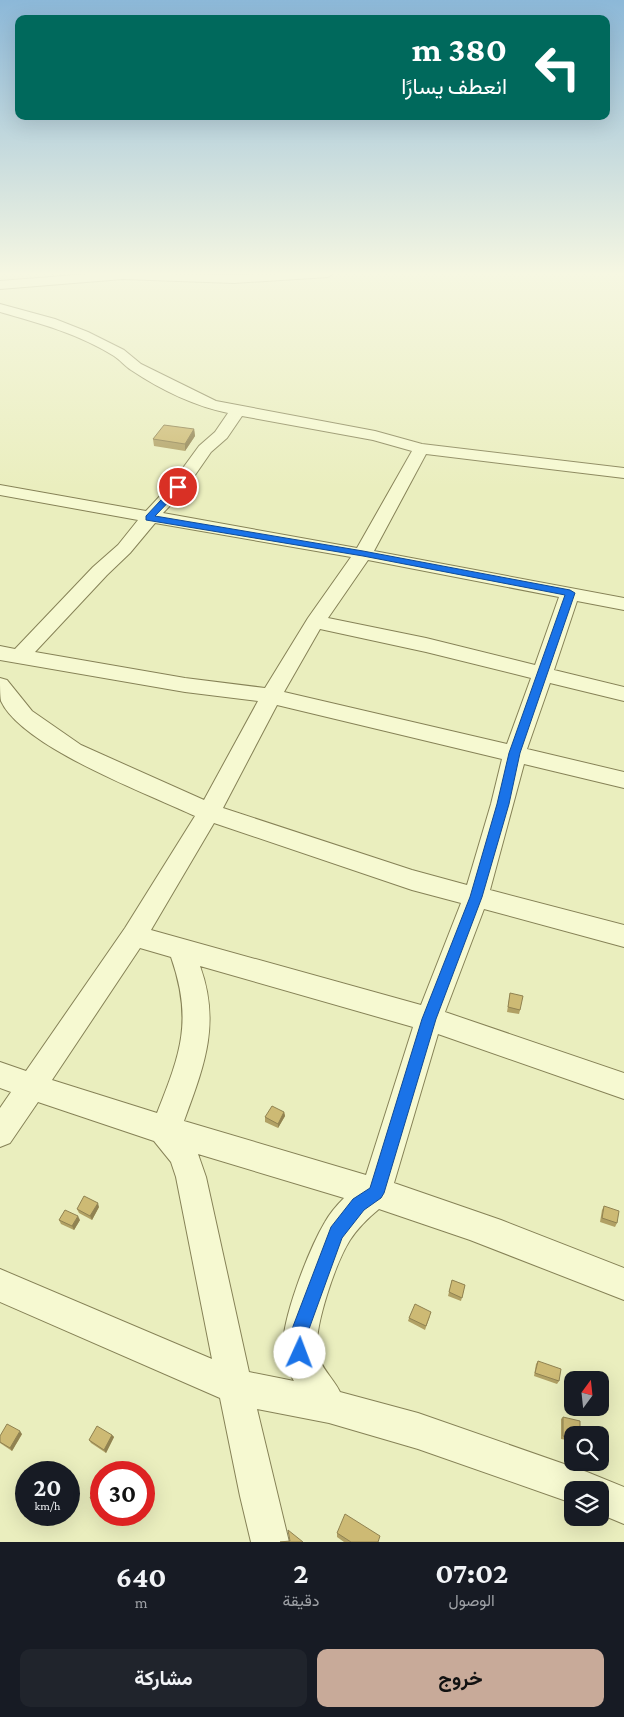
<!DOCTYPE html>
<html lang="ar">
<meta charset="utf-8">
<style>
body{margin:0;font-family:"Crimson Pro",Vazirmatn,serif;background:#20242c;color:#f1f3f6;direction:rtl;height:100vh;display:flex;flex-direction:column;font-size:19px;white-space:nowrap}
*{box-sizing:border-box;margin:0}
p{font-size:16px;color:#9ea1a6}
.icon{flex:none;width:28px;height:28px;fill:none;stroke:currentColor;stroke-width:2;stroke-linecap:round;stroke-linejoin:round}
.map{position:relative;height:1542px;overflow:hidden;direction:ltr}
.details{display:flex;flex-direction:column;background:#171b24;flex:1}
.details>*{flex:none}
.top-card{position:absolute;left:15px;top:15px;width:595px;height:105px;border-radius:10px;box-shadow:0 5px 20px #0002;direction:rtl;background:#00695c;color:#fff;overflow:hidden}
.needle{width:32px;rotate:15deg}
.fabs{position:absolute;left:564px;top:1371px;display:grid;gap:10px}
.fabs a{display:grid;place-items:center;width:45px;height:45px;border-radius:10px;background:#171b24;box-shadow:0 5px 20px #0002;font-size:25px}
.speed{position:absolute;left:15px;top:1461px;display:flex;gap:10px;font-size:25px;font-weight:700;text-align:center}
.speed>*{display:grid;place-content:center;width:65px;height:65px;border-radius:50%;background:#171b24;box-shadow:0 5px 20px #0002;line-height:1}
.speed small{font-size:12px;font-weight:400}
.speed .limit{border:8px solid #d22;background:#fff;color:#111}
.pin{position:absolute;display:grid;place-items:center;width:42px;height:42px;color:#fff;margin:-21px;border:2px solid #fff;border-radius:50%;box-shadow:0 1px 5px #0007}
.me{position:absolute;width:55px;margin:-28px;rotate:2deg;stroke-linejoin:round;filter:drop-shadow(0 0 4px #0008)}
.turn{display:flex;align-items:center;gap:18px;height:105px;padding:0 20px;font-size:22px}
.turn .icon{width:65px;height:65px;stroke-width:2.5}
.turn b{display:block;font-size:35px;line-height:42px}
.eta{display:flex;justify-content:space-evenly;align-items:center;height:85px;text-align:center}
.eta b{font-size:30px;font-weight:700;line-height:35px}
.action{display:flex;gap:10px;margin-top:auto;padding:10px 20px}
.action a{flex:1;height:58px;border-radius:10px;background:#c8aa99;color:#111;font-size:20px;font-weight:700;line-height:58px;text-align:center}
.action a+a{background:#20242c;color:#f1f3f6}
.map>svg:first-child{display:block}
</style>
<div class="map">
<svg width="624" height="1542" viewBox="0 0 624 1542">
<rect width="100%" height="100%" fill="#eaeebe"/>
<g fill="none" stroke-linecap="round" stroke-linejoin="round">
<g stroke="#868257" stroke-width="2">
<g id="minor">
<polygon points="101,273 234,275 334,273 328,277 234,283 123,279 0,289 0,281"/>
<path d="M 0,304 L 55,319 L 88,332 L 124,350 L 141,364 L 216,401 L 375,431 L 422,444 L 624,468 L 624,478 L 426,454 L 374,551 L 624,598 L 624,610 L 577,601 L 554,670 L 624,687 L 624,701 L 550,683 L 527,749 L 624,772 L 624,788 L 524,764 L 490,890 L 624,925 L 624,947 L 484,909 L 445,1012 L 624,1073 L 624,1099 L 438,1034 L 394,1183 L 501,1220 L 624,1268 L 624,1300 L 470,1240 L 379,1209 C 368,1218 358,1228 350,1240 C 336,1262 314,1326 317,1352 C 319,1366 334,1379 340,1392 L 418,1413 L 587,1472 L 624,1487 L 624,1524 L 600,1514 L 600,1490 L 572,1490 L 572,1503 L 418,1449 L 329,1423 L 257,1409 L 289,1542 L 251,1542 L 240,1496 L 220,1398 L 0,1302 L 0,1269 L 212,1359 L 176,1177 L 171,1162 L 154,1141 L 38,1102 L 10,1143 L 0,1147 L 0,1108 L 11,1092 L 0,1088 L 0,1062 L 26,1071 L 125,928 L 195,816 C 148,794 22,747 1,701 C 0,695 0,684 0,678 L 7,680 L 32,711 L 81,745 L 204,800 L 258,701 L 185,692 L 0,660 L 0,646 L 15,649 L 93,567 L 118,545 L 138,520 L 0,495 L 0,485 L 146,511 L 172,483 L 199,446 L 215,432 L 228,413 C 194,406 161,390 131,370 C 125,366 120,360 114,356 C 79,334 39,323 0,312 ZM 242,416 L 373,440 L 412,451 L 357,548 L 163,513 L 184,491 L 211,452 L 227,438 ZM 155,523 L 351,557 L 308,618 L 265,688 L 185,678 L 35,652 L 107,575 L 130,553 ZM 368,560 L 559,597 L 535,665 L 426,638 L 328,618 ZM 320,629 L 426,652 L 531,678 L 507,744 L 284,692 ZM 277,705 L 502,759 L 491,804 L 467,885 L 412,870 L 223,808 ZM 214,823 L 412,890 L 461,903 L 421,1005 L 151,930 ZM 140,948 L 171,957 C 193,1020 181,1053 157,1113 L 52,1080 ZM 200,966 L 413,1027 L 366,1175 L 184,1121 C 204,1066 221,1024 200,966 ZM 198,1154 L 344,1198 C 337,1205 330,1213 325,1222 C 309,1249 280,1322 283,1353 C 284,1362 289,1373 294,1381 L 249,1372 L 206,1177 Z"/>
</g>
</g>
<use href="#minor" fill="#f6f9d1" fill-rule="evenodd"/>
</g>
<g fill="#b0a064">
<polygon points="194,429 195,436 185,451 154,446 153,439"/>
<polygon points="510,993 520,1010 519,1014 507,1012"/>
<polygon points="284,1112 285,1116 278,1128 265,1122 265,1117"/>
<polygon points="604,1206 617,1223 615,1227 600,1222 602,1210"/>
<polygon points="99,1207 92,1220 79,1213 77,1209"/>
<polygon points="59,1220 80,1220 74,1230 61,1224"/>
<polygon points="452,1280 465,1285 461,1301 448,1296"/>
<polygon points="430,1316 425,1330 408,1321 409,1318"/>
<polygon points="538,1361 559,1381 557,1384 534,1376 536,1364"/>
<polygon points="563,1417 572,1435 572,1441 561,1439 561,1419"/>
<polygon points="22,1434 12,1451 0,1443 0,1436"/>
<polygon points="112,1435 114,1437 106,1453 91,1443 89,1440"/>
<polygon points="101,1478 101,1505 92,1500 90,1498"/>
<polygon points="337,1533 379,1542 344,1542 337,1537"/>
</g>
<g fill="#908251">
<polygon points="194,429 195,436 185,451 185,444"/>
<polygon points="284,1112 285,1116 278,1128 278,1124"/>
<polygon points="98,1203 99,1207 92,1220 90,1216"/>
<polygon points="78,1216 80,1220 74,1230 72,1226"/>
<polygon points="20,1431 22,1434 12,1451 10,1448"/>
<polygon points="112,1435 114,1437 106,1453 104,1450"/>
</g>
<g fill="#cdba74" stroke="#908251">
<polygon points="164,425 194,429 185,444 153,439"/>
<polygon points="510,993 523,996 520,1010 508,1007"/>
<polygon points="272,1106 284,1112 278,1124 265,1117"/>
<polygon points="84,1196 98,1203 90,1216 77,1209"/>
<polygon points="604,1206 619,1211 617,1223 602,1218"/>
<polygon points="65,1210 78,1216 72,1226 59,1220"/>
<polygon points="452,1280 465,1285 462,1298 449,1292"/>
<polygon points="415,1304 431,1312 426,1326 409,1318"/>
<polygon points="538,1361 561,1369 559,1381 535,1373"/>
<polygon points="563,1417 580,1421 580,1435 572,1435 572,1438 563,1436"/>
<polygon points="7,1424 20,1431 10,1448 0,1442 0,1436"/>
<polygon points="97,1426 112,1435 104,1450 89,1440"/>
<polygon points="100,1477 101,1478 101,1504 90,1498"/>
<polygon points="345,1514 380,1536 378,1542 351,1542 337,1533"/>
<polygon points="288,1530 303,1542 280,1542 290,1541"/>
</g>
<linearGradient id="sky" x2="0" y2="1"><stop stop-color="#8cb8d8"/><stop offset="0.56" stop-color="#f6f7e2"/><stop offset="1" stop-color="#f6f7e2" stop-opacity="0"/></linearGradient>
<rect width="624" height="489" fill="url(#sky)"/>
<polygon fill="#1a73e8" stroke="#114b97" points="178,484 182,487 181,489 155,516 363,551 570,590 575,593 520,753 509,804 482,897 436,1019 384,1193 381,1198 364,1210 342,1238 309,1329 308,1353 306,1359 300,1362 294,1359 291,1353 292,1329 331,1227 353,1199 370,1188 422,1019 470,897 497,804 509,753 565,595 363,556 146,520 146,516 175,485"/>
</svg>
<div class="fabs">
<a><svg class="needle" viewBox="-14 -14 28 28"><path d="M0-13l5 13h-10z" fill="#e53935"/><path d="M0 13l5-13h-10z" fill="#9ea1a6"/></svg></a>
<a><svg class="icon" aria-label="search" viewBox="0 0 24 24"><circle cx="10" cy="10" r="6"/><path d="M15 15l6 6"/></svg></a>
<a><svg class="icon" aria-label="layers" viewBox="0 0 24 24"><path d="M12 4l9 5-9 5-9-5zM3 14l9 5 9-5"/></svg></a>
</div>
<div class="speed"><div>20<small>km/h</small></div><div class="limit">30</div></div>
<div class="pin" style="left:178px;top:487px;background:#d93025"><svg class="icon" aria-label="arrive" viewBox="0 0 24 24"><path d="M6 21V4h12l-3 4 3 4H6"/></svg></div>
<svg class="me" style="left:300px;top:1353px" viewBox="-20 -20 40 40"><circle r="19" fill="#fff"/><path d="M0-13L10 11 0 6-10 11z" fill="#1a73e8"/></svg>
<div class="top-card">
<div class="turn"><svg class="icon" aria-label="left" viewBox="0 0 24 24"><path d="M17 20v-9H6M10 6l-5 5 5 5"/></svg><div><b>380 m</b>انعطف يسارًا</div></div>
</div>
</div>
<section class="details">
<div class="eta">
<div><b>07:02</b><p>الوصول</p></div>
<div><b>2</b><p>دقيقة</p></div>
<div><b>640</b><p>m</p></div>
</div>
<div class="action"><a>خروج</a><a>مشاركة</a></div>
</section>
